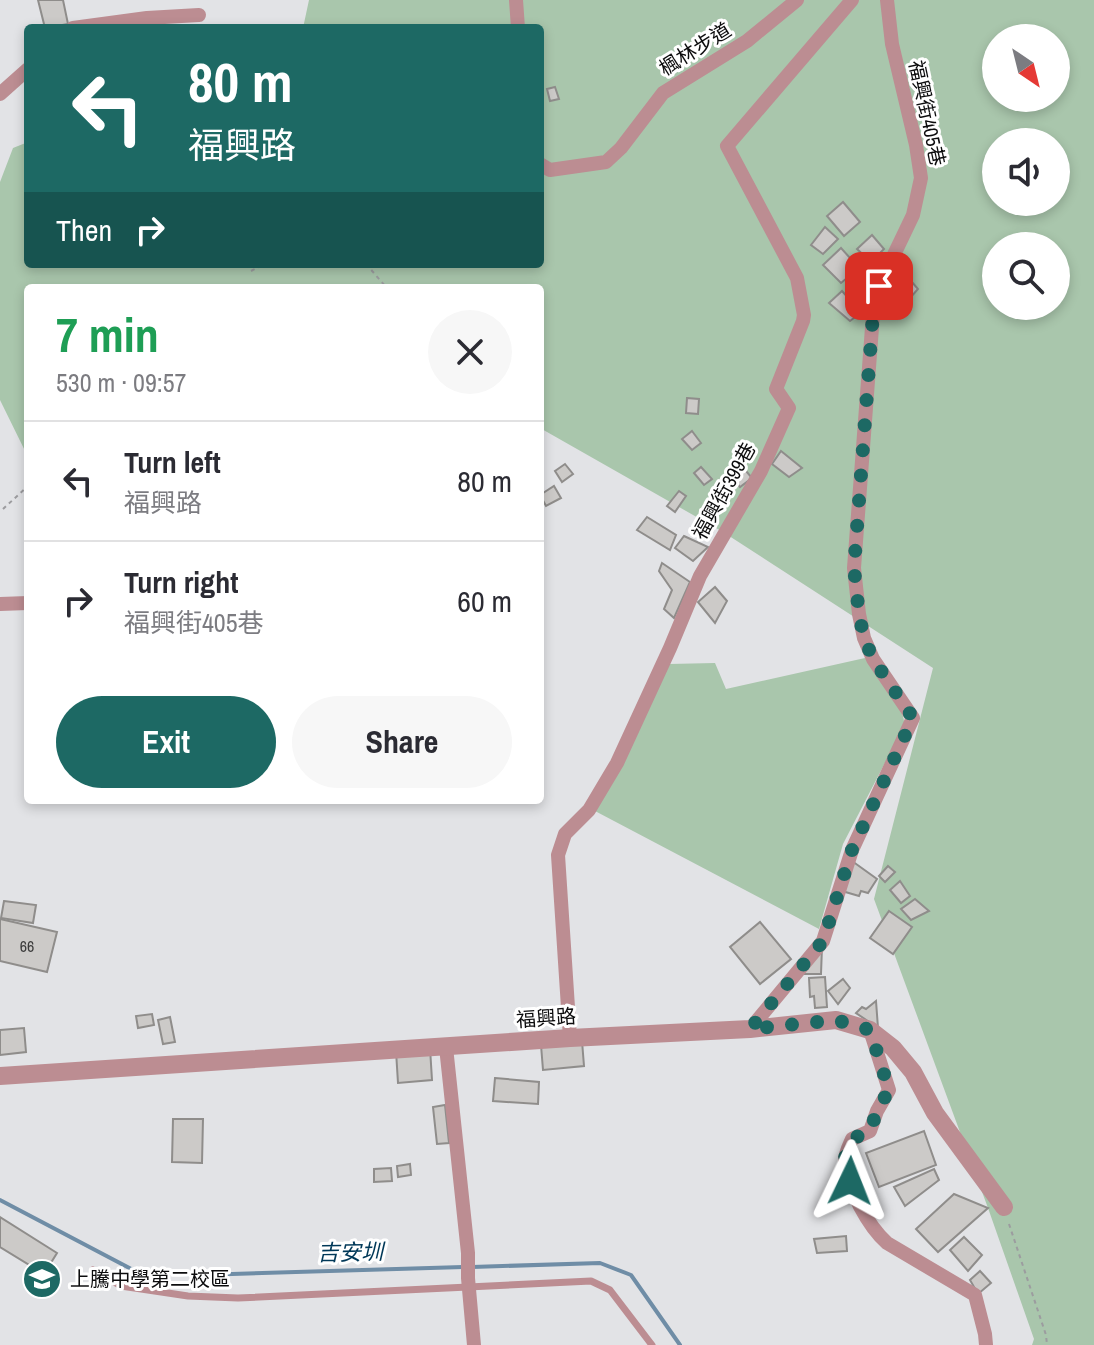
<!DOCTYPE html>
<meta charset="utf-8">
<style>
body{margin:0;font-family:"Archivo Narrow","Noto Sans TC",sans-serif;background:#f7f7f7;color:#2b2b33;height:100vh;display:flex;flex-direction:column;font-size:30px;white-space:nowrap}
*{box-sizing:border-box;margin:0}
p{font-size:26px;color:#7c7c81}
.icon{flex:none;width:44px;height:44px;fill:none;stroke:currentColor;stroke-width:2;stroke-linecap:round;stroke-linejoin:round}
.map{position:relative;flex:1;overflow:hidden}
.details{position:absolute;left:24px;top:284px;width:520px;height:520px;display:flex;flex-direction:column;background:#fff;border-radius:8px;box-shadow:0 4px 12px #0003}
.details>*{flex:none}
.hud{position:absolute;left:24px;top:24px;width:520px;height:244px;border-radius:8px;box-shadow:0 4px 12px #0003;background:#1d6964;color:#fff;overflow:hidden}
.needle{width:52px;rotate:145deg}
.controls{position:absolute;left:982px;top:24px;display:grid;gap:16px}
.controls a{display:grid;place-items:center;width:88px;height:88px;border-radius:50%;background:#fff;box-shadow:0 4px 12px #0003;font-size:40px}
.pin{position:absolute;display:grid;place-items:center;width:68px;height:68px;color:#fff;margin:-34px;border-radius:16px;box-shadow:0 4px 12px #0006}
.me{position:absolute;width:88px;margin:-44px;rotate:2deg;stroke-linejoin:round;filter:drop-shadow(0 0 6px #0008)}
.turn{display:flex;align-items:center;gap:28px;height:168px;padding:0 32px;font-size:36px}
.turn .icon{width:104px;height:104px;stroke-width:2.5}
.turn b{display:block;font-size:56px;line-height:68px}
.then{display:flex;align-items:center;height:76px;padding:0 32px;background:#0003;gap:16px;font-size:30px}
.round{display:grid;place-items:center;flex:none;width:84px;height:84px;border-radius:42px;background:#f7f7f7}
.head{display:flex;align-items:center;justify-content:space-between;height:136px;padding:0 32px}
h1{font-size:48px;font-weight:700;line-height:60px;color:#1e9e55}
.cta{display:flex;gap:16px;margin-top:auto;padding:16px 32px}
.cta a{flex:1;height:92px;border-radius:48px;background:#1d6964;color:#fff;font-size:32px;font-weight:700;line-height:92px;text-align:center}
.cta a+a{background:#f7f7f7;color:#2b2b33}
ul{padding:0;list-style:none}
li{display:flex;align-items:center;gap:24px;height:120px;padding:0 32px;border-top:2px solid #e1e1e2}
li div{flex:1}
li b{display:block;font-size:30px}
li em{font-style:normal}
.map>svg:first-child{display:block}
</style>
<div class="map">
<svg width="1094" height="1345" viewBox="0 0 1094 1345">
<rect width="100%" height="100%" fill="#e2e3e6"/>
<g fill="#a9c6ac" fill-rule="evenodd">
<path d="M 309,0 L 1094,0 L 1094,1345 L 1032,1345 L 1034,1339 L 988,1208 L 874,899 L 933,668 L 723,532 L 540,428 L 540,288 L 28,288 L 28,457 L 0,400 L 0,182 L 13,148 L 28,142 L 28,264 L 540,264 L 540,28 L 303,28 ZM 996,38 L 1056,38 L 1056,98 L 996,98 ZM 996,142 L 1056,142 L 1056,202 L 996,202 ZM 996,246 L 1056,246 L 1056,306 L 996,306 Z"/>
<path d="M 865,658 C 876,674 907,707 904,726 L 843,844 L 819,929 L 595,811 L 669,664 L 715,663 L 726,689 Z"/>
</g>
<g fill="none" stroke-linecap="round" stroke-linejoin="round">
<g stroke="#6f8da6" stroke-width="4">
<polyline points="0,1200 137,1272 200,1275 463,1267"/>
<polyline points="472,1267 600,1263 631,1275 680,1345"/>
</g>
</g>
<g fill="#cccac8" stroke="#8f8d8b" stroke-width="2">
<polygon points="38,0 63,0 68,24 45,28"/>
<polygon points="555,87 559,99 550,101 547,89"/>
<polygon points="843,202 860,222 844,236 827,216"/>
<polygon points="825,227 838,239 823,254 811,245"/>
<polygon points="872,235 884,249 871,262 857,249"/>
<polygon points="841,248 859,268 841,283 823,265"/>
<polygon points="905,274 918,289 911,297 895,285"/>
<polygon points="842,291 851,301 861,298 864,310 850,321 829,303"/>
<polygon points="687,398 699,399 698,414 686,413"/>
<polygon points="692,431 701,443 692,450 682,439"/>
<polygon points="781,451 802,468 789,477 772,464"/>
<polygon points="565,464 573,474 562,482 555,471"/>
<polygon points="741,465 752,478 740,487 730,474"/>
<polygon points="701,467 712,479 704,485 694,473"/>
<polygon points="554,486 561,498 546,506 540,495"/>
<polygon points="679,491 686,496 675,512 667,506"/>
<polygon points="647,517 676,535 670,550 637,530"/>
<polygon points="684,536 708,547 693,561 675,548"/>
<polygon points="662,563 690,582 674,618 664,609 672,590 659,571"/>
<polygon points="715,587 727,601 715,623 698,602"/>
<polygon points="852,861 877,879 868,893 861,891 859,896 842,891"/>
<polygon points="888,866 895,872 885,882 879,876"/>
<polygon points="900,881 910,896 901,903 890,890"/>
<polygon points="915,899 929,911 911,920 901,909"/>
<polygon points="4,901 36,905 33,923 1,918"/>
<polygon points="889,911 912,927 893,954 870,938"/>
<polygon points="0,919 57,932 47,972 0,961"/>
<polygon points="760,922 791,959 760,984 730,947"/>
<polygon points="822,947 821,974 800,974"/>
<polygon points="825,977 827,1007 815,1008 814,996 810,997 809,978"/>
<polygon points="843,979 850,988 838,1004 828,991"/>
<polygon points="876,1001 878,1028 856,1013 862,1007 866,1009"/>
<polygon points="152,1014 154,1025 138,1028 136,1016"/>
<polygon points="170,1017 175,1042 163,1044 158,1020"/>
<polygon points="24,1028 26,1052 0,1055 0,1030"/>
<polygon points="582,1041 584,1066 543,1070 541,1045"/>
<polygon points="430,1048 432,1080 398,1083 396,1051"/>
<polygon points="495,1078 539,1082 538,1104 493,1101"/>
<polygon points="445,1105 449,1143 437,1144 433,1107"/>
<polygon points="173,1119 203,1119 202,1163 172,1162"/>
<polygon points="924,1131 936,1165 879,1187 866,1153"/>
<polygon points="410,1164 411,1175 398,1177 397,1166"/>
<polygon points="391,1168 392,1181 374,1182 374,1169"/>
<polygon points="934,1169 939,1180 905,1206 894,1187"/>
<polygon points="954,1194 988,1208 938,1252 916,1229"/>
<polygon points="0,1217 57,1253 44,1274 0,1247"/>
<polygon points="846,1236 847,1251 817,1253 814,1239"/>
<polygon points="964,1237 982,1255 968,1271 950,1250"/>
<polygon points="980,1271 991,1283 978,1294 970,1280"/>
</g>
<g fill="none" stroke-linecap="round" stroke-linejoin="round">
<g stroke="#9c9c9f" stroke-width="2" stroke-dasharray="4 4" stroke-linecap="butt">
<polyline points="366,264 387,288"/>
<polyline points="251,271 265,264"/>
<polyline points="3,509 28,486"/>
<polyline points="1009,1224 1046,1335 1047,1345"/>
</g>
<polyline stroke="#bc8d92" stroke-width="7" points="93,1270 121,1286 188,1296 238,1298 591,1281 610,1290 652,1345"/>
<g stroke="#bc8d92" stroke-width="14">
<polyline points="516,0 518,28"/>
<polyline points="73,28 147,18 199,15"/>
<polyline points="0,94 28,69"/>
<polyline points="540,164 550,170 606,162 621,148 663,93 747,41 797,0"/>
<polyline points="0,604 28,603"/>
<polyline points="750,1029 823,941 852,850 913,718 873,659 864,638 859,614 854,568 873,314 879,286 913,215 921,178 916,145 892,44 887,0"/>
<path d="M 870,1030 L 889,1090 L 877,1111 L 870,1131 L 852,1139 C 849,1146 844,1155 845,1163 C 848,1189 868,1226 887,1243 L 975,1295 L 985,1334 L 986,1345"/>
<polyline points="570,1038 558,855 565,834 589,810 617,763 670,648 700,576 761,471 789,408 776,389 803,321 804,315 797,278 727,146 852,0"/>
<polyline points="446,1047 468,1253 468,1278 474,1345"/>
</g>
<polyline stroke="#bc8d92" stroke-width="18" points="0,1076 570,1038 750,1029 836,1020 870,1030 893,1048 913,1072 935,1113 1004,1207"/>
</g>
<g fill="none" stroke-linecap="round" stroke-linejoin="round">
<polyline stroke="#1d6964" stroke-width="14" stroke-dasharray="0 25.2" points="850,1181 844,1160 852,1139 870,1131 877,1111 889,1090 870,1030 836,1020 750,1029 823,941 852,850 913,718 873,659 864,638 859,614 854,568 873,314 879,286"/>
</g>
<defs>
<g id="school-disc" transform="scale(2)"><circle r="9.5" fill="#1d6964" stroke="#fff"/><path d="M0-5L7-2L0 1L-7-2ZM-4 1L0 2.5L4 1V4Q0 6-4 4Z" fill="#fff"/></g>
</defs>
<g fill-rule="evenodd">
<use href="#school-disc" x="42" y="1279"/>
</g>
<g text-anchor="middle" stroke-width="6" stroke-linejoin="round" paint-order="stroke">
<g font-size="16" fill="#3c3c3c">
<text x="27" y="952">66</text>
</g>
<g font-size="20" fill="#0c0c0d" stroke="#fff">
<text transform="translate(695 49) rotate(-32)" y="7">楓林步道</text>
<text transform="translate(927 113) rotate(78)" y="7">福興街405巷</text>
<text transform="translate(724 491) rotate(-61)" y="7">福興街399巷</text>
<text transform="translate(546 1018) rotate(-4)" y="7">福興路</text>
</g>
<g font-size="20" fill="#0c0c0d" stroke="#fff" text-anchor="start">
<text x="70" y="1286">上騰中學第二校區</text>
</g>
<g font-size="22" font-style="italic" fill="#003858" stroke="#fff">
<text transform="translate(350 1252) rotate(-1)" y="8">吉安圳</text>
</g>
</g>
</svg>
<div class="controls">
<a><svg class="needle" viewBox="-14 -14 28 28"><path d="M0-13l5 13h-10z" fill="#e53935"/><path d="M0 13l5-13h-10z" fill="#7c7c81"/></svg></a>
<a><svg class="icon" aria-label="sound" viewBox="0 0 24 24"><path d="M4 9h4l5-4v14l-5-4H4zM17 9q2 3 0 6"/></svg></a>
<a><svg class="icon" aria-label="search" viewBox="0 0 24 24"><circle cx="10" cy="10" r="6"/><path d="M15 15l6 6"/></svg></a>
</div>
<div class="pin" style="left:879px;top:286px;background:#d93025"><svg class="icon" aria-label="arrive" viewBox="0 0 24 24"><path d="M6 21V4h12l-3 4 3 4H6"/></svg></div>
<svg class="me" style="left:850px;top:1181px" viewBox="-20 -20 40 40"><path d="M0-17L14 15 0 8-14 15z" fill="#1d6964" stroke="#fff" stroke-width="4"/></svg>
<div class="hud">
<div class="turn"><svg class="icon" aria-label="left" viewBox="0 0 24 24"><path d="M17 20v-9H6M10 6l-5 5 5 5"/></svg><div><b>80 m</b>福興路</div></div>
<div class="then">Then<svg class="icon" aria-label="right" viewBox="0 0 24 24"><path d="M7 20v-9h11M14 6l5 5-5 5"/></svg></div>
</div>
<section class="details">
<div class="head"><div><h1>7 min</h1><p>530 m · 09:57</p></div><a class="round"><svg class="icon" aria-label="close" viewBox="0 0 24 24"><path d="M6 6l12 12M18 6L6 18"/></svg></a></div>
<ul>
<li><svg class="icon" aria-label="left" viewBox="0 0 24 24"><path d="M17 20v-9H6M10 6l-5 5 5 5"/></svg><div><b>Turn left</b><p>福興路</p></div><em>80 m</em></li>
<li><svg class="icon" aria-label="right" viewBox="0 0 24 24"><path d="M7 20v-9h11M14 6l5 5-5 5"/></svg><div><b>Turn right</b><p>福興街405巷</p></div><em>60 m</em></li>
</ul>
<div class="cta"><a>Exit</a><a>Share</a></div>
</section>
</div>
